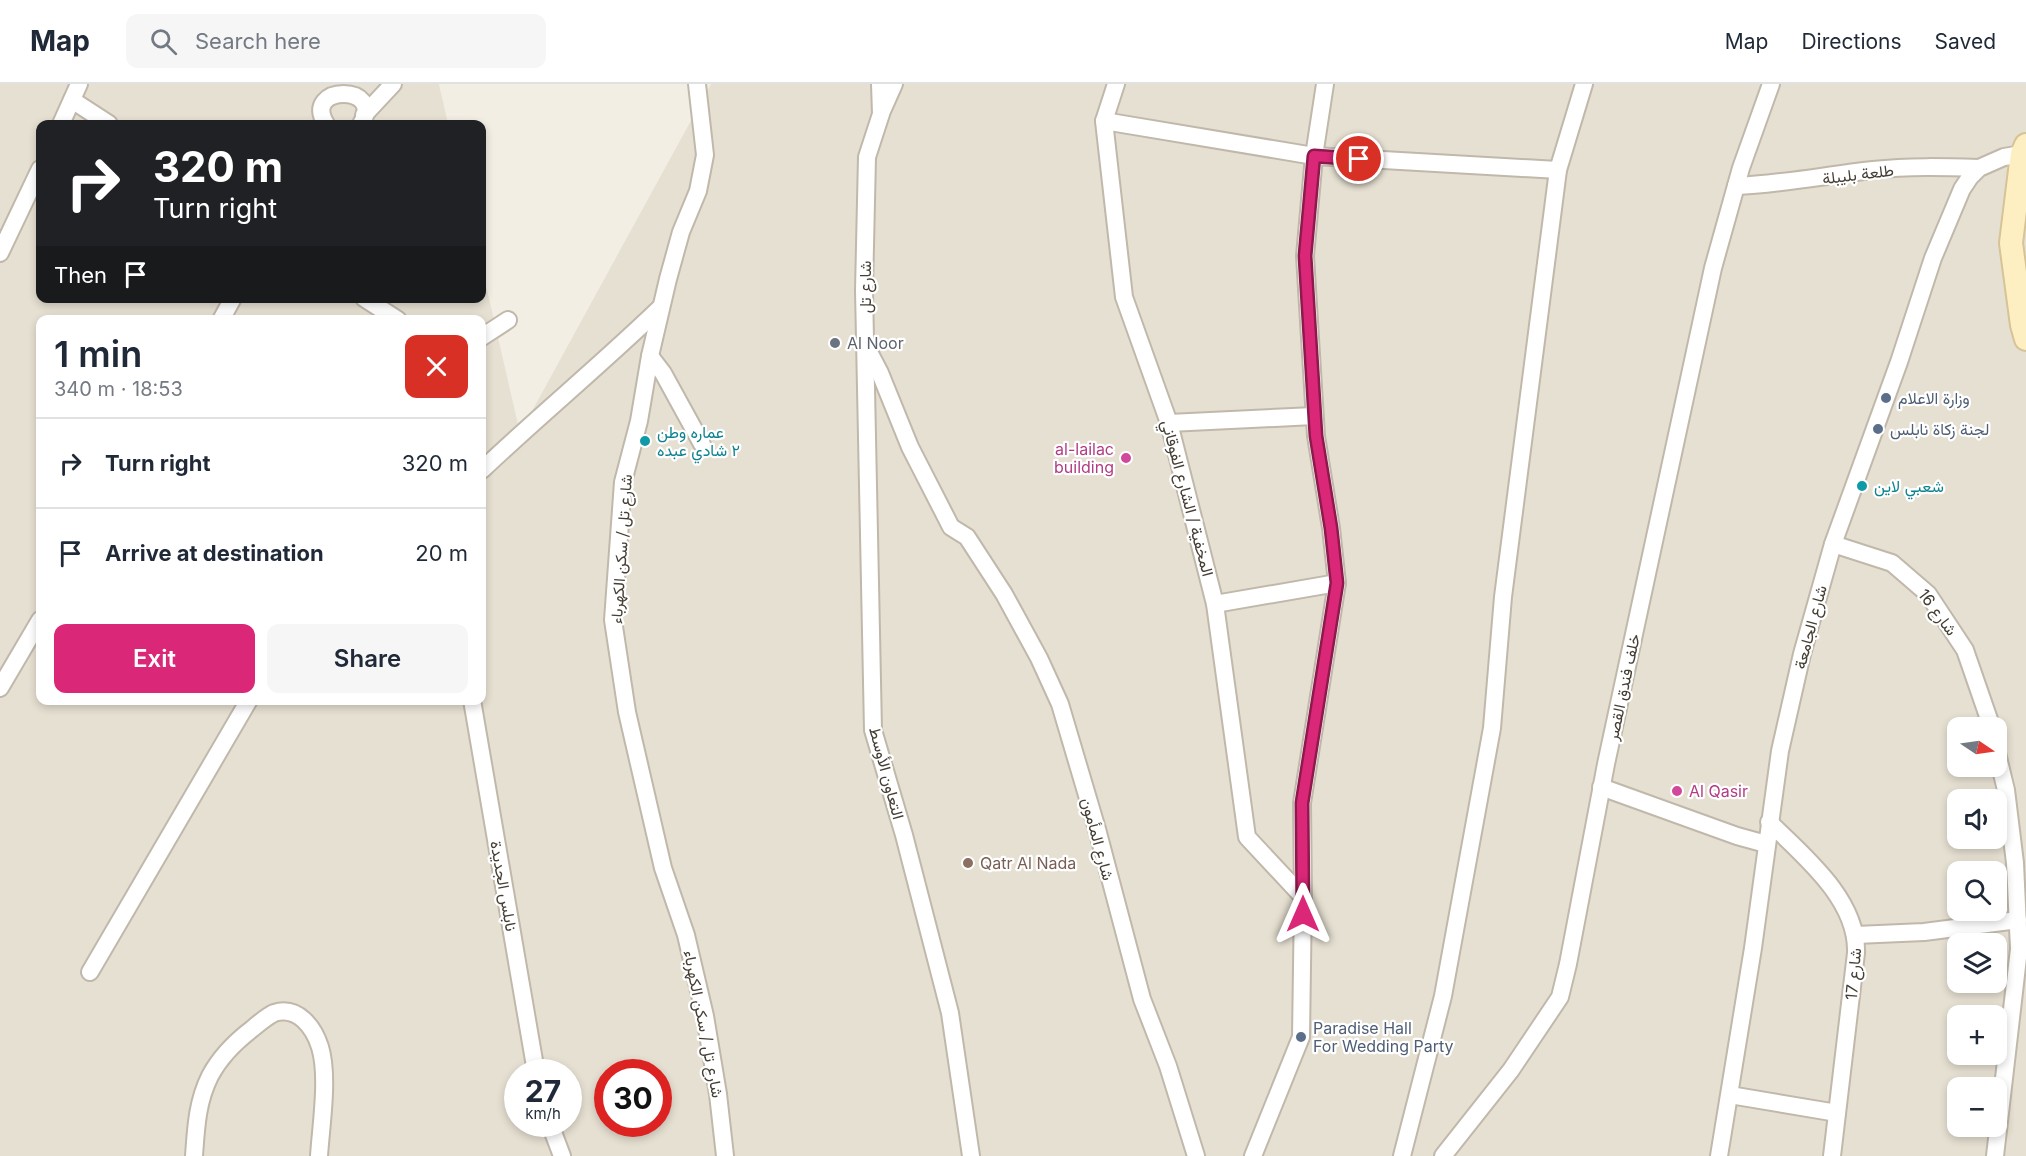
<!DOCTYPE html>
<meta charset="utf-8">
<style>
body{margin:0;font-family:Inter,Vazirmatn,sans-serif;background:#f6f6f7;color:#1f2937;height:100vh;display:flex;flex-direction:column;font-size:22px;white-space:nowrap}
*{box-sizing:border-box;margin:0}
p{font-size:20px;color:#747a83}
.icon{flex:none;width:33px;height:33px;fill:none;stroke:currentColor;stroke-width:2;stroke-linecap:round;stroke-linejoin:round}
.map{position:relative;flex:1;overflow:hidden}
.drawer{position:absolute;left:36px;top:231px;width:450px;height:390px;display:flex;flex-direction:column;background:#fff;border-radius:12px;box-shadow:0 3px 9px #0003}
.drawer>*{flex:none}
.top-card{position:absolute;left:36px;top:36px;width:450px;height:183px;border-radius:12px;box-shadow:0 3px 9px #0003;background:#202124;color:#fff;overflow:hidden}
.needle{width:39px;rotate:103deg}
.fabs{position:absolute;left:1947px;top:633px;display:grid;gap:12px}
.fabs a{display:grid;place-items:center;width:60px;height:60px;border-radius:12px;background:#fff;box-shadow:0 3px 9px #0003;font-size:30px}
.speed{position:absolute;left:504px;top:975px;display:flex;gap:12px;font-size:30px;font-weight:700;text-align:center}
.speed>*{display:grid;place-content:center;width:78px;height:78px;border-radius:50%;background:#fff;box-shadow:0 3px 9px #0003;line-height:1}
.speed small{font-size:15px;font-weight:400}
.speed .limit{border:9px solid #d22;background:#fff;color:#111}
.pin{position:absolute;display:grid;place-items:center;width:51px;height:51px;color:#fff;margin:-26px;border:3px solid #fff;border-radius:50%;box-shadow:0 2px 6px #0007}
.me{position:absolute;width:66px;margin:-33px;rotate:0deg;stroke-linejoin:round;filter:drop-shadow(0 0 4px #0008)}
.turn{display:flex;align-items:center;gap:21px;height:126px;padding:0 18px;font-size:27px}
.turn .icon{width:78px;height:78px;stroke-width:2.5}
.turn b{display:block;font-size:42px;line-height:51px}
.then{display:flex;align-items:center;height:57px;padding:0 18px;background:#0003;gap:12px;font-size:22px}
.round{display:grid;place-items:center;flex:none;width:63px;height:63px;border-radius:12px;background:#f6f6f7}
.head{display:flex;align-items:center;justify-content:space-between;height:102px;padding:0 18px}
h1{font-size:36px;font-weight:600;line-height:45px}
.action{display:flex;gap:12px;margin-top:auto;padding:12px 18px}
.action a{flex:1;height:69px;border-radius:12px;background:#db2777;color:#fff;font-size:24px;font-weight:600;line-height:69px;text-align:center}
.action a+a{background:#f6f6f7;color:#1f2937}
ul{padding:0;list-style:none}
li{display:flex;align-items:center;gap:18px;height:90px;padding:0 18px;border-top:2px solid #e0e1e3}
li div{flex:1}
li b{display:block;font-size:22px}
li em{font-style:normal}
header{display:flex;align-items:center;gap:36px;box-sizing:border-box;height:84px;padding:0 30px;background:#fff;border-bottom:2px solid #e0e1e3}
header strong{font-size:28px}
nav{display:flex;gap:33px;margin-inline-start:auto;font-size:21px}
.search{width:420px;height:54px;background:#f6f6f7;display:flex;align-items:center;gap:15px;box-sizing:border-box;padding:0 21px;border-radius:12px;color:#747a83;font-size:22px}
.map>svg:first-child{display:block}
</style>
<header>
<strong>Map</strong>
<div class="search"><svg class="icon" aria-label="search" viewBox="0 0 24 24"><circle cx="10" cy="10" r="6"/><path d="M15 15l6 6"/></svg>Search here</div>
<nav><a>Map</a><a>Directions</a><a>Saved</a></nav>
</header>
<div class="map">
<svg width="2026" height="1072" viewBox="0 0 2026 1072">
<rect width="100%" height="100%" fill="#f2eee4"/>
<path fill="#e6e0d2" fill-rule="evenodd" d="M 0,0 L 439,0 L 448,40 L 40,40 L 40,214 L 482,214 L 482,184 L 520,349 L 711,0 L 2026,0 L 2026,1072 L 0,1072 ZM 40,236 L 482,236 L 482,616 L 40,616 ZM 1958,644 L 1996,644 L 1996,682 L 1958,682 ZM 1958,716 L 1996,716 L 1996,754 L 1958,754 ZM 1958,788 L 1996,788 L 1996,826 L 1958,826 ZM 1958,860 L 1996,860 L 1996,898 L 1958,898 ZM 1958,932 L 1996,932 L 1996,970 L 1958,970 ZM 518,988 L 568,988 L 568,1040 L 518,1040 ZM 608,988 L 658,988 L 658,1040 L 608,1040 ZM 1958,1004 L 1996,1004 L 1996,1042 L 1958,1042 Z"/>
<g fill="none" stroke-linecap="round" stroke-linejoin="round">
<g stroke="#c0b8aa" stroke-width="20">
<g id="minor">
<polyline points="697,0 705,71 698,107 681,148 668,195 650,272 639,337 623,398 613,536 627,628 663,784 686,851 705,932 718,1010 725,1072"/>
<polyline points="880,0 881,30 867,73 864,206 873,646 904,751 950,929 971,1072"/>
<polyline points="1116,0 1104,37 1124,213 1169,339 1215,520 1247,753 1303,813"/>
<polyline points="72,16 109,40"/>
<polyline points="882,27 894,0"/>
<polyline points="364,31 393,0"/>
<polyline points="1104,37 1314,72 1558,86"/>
<polyline points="61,40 79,0"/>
<path d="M 326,40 C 301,0 386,0 361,40"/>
<path d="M 1736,102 C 1782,100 1827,91 1873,86 C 1909,82 1944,83 1979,84"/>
<polyline points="0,169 40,85"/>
<polyline points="364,214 398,236"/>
<polyline points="221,236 233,214"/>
<polyline points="482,253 508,236"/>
<polyline points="868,266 880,289 910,363 951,443 967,453 1004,510 1039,574 1060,620 1097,745 1142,915 1168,982 1196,1072"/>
<polyline points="650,272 663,289 702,360"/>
<polyline points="1169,339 1314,332"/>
<path d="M 482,386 C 540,331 603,279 661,223"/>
<polyline points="1833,460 1892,479 1928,510 1965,566 1992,644"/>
<polyline points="1215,520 1337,499"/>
<polyline points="0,604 40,536"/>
<polyline points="472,616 536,988"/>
<polyline points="1601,703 1737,752 1766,760"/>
<path d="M 1769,738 C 1804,772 1858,816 1856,869 L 1832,1072"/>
<polyline points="1856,851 1924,848 2018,836"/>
<polyline points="90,888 249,616"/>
<polyline points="1730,1011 1837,1029"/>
<polyline points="550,1040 562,1072"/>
<path d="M 194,1072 C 196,1044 197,1018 210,992 C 220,973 235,958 252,945 C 259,939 266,933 274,929 C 298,921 314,944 320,963 C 329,992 321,1041 319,1072"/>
<polyline points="1253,1072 1301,953 1303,813 1302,719 1337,499 1331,444 1316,352 1305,172 1314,72 1325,0"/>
<polyline points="1402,1072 1443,912 1492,644 1503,513 1558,86 1584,0"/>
<polyline points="1443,1072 1511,986 1560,913 1568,880 1606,680 1713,184 1741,84 1771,0"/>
<polyline points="1719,1072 1753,864 1780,667 1802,570 1833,460 1899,278 1933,174 1962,105 1970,93 1979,84 2004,73 2022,70"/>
<polyline points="1995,1072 2019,865 2015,779 2006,706 1996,665"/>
</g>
</g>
<g stroke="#d6c396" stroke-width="26">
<polyline id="secondary" points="2026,61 2022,70 2011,159 2022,241 2026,255"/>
</g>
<use href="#minor" stroke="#fff" stroke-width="16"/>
<use href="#secondary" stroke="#feefc2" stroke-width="22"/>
</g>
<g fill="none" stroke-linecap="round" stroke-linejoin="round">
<g stroke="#8e194d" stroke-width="15">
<polyline id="route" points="1303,830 1302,719 1337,499 1331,444 1316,352 1305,172 1314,72 1359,75"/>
</g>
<use href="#route" stroke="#db2777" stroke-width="10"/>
</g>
<circle fill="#6b7280" stroke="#fff" stroke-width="2" cx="835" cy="259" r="6"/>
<g fill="#5c6f8a" stroke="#fff" stroke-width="2">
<circle cx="1886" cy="314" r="6"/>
<circle cx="1878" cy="345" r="6"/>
<circle cx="1301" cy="953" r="6"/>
</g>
<g fill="#0f9aa8" stroke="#fff" stroke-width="2">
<circle cx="645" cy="357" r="6"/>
<circle cx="1862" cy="402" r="6"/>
</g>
<g fill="#d1479c" stroke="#fff" stroke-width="2">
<circle cx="1126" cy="374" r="6"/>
<circle cx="1677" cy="707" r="6"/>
</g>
<circle fill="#8d6e63" stroke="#fff" stroke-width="2" cx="968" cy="779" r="6"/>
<g text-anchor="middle" stroke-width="4.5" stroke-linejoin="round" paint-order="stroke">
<g font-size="16" fill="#443e34" stroke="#fff">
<text transform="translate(1858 90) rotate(-7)" y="6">طلعة بليبلة</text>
<text transform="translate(865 203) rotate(-90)" y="6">شارع تل</text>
<text transform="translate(1188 414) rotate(75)" y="6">المخفية / الشارع الفوقاني</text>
<text transform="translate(621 465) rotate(-86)" y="6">شارع تل / سكن الكهرباء</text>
<text transform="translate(1938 528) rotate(53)" y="6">شارع 16</text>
<text transform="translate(1810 543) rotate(-75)" y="6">شارع الجامعة</text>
<text transform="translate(1623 603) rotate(-78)" y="6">خلف فندق القصر</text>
<text transform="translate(887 689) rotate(75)" y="6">التعاون الأوسط</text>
<text transform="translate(1098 755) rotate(75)" y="6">شارع المأمون</text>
<text transform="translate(504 802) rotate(80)" y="6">نابلس الجديدة</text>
<text transform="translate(1853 890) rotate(-85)" y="6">شارع 17</text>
<text transform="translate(704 940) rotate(79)" y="6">شارع تل / سكن الكهرباء</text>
</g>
<g font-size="16" fill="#5b616d" stroke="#fff" text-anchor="start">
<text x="847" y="265">Al Noor</text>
</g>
<g font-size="16" fill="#4e5e75" stroke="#fff" text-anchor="start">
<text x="1898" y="320">وزارة الاعلام</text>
<text x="1890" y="351">لجنة زكاة نابلس</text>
<text x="1313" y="950">Paradise Hall<tspan x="1313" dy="18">For Wedding Party</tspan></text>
</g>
<g font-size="16" fill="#0d838f" stroke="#fff" text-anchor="start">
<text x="657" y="354">عماره وطن<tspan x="657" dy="18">٢ شادي عبده</tspan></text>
<text x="1874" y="408">شعبي لاين</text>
</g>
<g font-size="16" fill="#b23c85" stroke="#fff" text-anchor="end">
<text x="1114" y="371">al-lailac<tspan x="1114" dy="18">building</tspan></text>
<text x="1689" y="713" text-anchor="start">Al Qasir</text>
</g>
<g font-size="16" fill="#785e54" stroke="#fff" text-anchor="start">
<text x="980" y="785">Qatr Al Nada</text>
</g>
</g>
</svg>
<div class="fabs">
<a><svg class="needle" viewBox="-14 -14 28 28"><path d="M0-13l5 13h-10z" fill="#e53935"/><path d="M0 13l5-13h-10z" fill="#747a83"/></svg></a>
<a><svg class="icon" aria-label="sound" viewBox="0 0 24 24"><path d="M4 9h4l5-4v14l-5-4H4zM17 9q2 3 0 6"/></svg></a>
<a><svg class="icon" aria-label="search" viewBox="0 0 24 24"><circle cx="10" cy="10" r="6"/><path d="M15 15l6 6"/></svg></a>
<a><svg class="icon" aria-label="layers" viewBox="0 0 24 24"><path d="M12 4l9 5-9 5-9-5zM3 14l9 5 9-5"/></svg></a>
<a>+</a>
<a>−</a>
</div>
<div class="speed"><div>27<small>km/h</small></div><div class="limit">30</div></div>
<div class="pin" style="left:1359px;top:75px;background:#d93025"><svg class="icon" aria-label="arrive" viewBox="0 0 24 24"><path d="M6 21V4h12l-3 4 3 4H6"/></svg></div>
<svg class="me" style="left:1303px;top:830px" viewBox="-20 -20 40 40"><path d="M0-17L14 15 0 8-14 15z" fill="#db2777" stroke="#fff" stroke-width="4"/></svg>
<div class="top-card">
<div class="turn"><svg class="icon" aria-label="right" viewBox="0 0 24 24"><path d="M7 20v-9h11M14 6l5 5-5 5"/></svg><div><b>320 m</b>Turn right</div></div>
<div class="then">Then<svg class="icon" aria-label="arrive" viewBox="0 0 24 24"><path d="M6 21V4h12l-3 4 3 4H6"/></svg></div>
</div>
<section class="drawer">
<div class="head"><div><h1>1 min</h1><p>340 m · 18:53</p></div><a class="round" style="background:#d93025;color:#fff"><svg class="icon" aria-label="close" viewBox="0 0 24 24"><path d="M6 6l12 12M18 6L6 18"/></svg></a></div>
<ul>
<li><svg class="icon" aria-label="right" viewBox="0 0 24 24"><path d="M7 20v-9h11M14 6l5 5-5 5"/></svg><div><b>Turn right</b></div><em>320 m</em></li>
<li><svg class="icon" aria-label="arrive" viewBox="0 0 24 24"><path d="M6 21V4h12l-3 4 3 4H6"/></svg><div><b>Arrive at destination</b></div><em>20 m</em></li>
</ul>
<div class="action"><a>Exit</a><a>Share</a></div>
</section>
</div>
